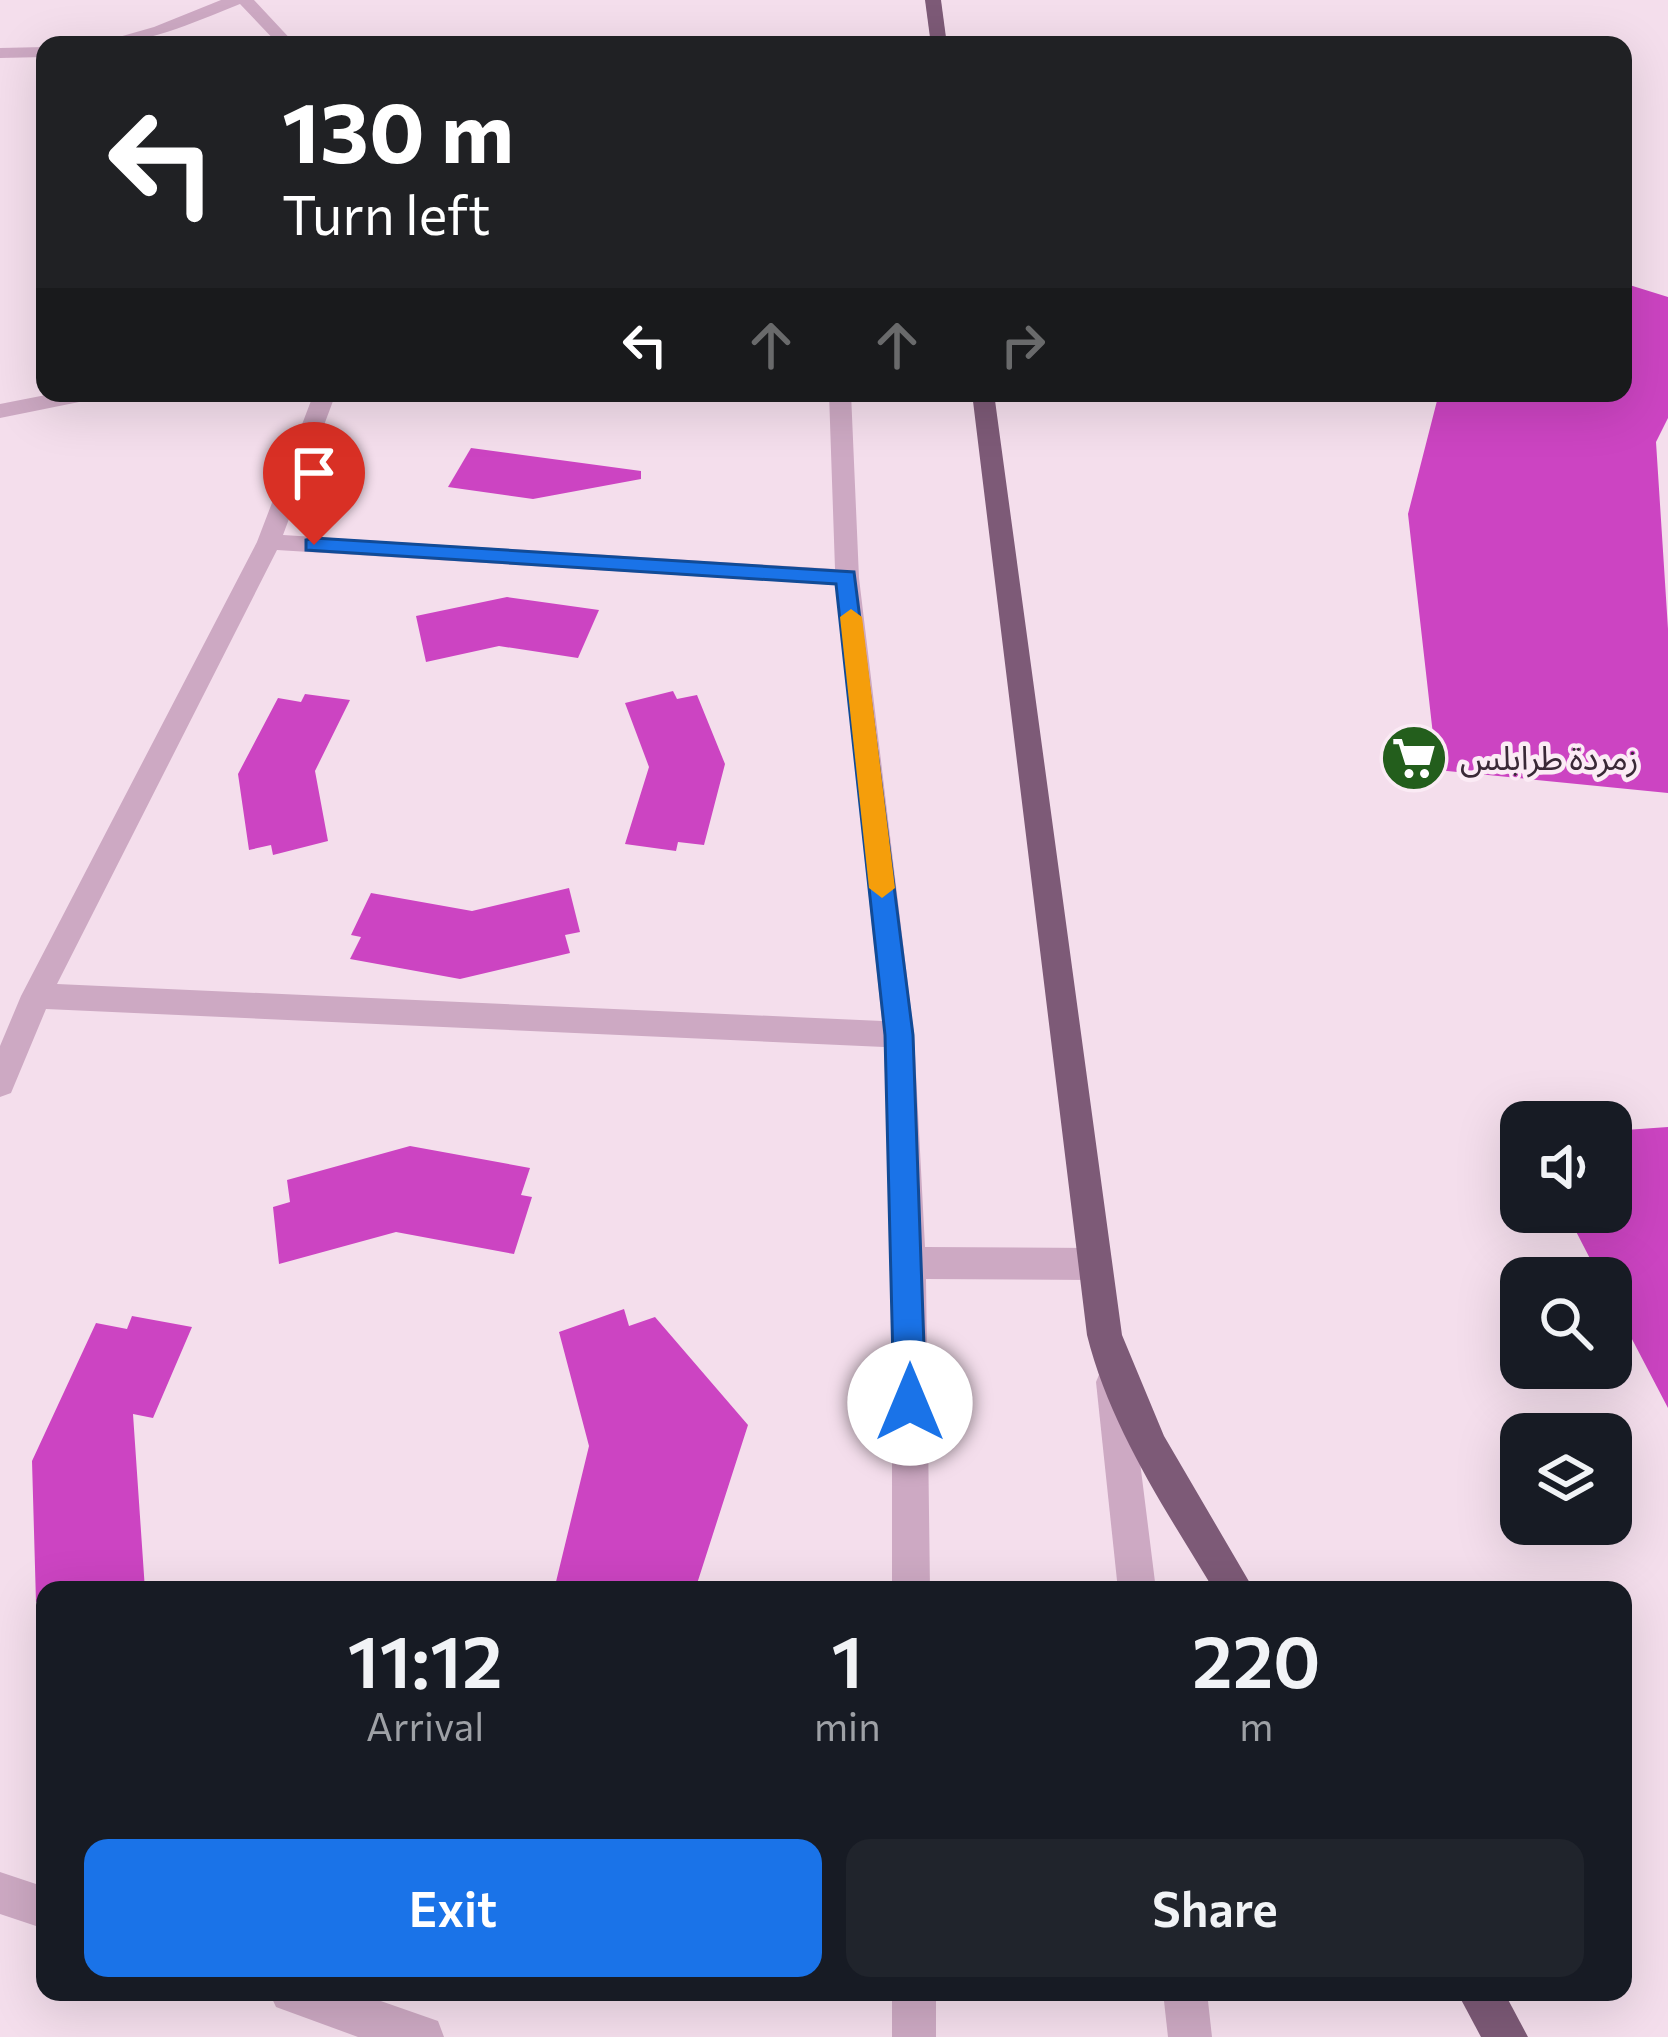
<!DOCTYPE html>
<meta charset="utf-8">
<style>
body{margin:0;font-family:Commissioner,"Noto Sans Arabic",sans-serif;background:#20242c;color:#f1f3f6;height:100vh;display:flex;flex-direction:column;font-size:45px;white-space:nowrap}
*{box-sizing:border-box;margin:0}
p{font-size:39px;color:#9ea1a6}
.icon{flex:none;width:66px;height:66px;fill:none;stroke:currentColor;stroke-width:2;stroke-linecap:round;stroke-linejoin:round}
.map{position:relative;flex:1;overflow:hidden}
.details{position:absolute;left:36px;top:1581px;width:1596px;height:420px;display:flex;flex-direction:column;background:#171b24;border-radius:24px;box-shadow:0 12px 48px #0002}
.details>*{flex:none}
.top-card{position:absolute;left:36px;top:36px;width:1596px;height:366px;border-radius:24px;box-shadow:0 12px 48px #0002;background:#202124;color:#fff;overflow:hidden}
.controls{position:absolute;left:1500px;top:1101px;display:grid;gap:24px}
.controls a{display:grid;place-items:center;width:132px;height:132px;border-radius:24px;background:#171b24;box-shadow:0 12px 48px #0002;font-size:60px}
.pin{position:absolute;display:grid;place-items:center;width:102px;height:102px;color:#fff;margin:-123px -51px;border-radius:50% 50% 50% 0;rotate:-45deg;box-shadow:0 0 12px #0007}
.pin .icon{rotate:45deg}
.me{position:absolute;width:132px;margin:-66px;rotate:0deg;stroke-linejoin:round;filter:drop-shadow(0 0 9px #0008)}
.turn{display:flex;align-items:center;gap:42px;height:252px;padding:0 48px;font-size:54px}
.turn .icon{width:156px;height:156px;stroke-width:2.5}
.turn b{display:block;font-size:84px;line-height:102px}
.lanes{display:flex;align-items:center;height:114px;padding:0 48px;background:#0003;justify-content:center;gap:60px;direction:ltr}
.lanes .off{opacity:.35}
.eta{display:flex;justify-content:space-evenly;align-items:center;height:204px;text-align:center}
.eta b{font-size:72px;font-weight:600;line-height:84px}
.button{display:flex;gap:24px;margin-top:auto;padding:24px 48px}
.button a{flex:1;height:138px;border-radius:24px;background:#1a73e8;color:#fff;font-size:48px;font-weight:600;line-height:138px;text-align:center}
.button a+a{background:#20242c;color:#f1f3f6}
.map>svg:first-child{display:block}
</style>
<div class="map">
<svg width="1668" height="2037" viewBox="0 0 1668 2037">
<rect width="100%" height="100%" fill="#f4deec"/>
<g fill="#cc44c2">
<polygon points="1623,283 1668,297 1668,418 1656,442 1668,629 1668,793 1437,770 1408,514 1439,393 1623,393"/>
<polygon points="471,448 641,471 641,479 533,499 448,487"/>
<polygon points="507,597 599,610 578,658 499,646 426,662 416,616"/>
<polygon points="673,691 677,699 697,695 725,764 704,845 678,842 676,851 625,844 649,767 625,703"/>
<polygon points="305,694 350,700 315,771 328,841 273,855 271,845 249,850 238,774 278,698 301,702"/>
<polygon points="569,888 580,932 565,935 570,953 460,979 350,959 361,937 351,935 371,893 472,911"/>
<polygon points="1668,1127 1668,1408 1611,1299 1611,1278 1600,1278 1566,1212 1611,1212 1611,1131"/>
<polygon points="410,1146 530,1168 521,1195 532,1197 514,1254 396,1232 279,1264 273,1207 290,1202 287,1180"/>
<polygon points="624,1309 629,1326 655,1317 748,1425 695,1590 554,1590 589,1446 559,1332"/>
<polygon points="132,1316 192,1327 153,1418 133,1414 145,1590 45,1590 45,1599 36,1602 32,1461 96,1323 127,1329"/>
</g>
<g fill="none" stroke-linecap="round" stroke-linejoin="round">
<g fill="#cda9c3" fill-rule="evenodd">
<path d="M 221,0 L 254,0 L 296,45 L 279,45 L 240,4 C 190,24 145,45 91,45 L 154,27 Z"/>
<polygon points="45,47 45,57 0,58 0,48"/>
<polygon points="56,393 100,393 89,400 0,418 0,404"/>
<path d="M 314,393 L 336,393 L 283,535 L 835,569 L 829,393 L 851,393 L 859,578 L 914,1035 L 925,1247 L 1093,1248 L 1105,1253 L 1110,1264 L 1105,1275 L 1093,1280 L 926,1279 L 930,1590 L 892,1590 L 892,1263 L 884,1047 L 46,1009 L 11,1093 L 0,1097 L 0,1046 L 21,996 L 257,542 ZM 277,550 L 836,585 L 882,1021 L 57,984 Z"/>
<polygon points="1113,1365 1125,1370 1130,1382 1156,1590 1118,1590 1096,1382 1101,1370"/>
<polygon points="0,1872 45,1887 45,1929 0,1914"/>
<polygon points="269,1992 355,1992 438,2021 444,2037 358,2037 276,2007"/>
<rect x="892" y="1992" width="44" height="45"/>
<polygon points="1163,1992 1207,1992 1212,2037 1168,2037"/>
</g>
<g fill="#7d5a77" fill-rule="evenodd">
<polygon points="925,0 941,0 947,45 931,45"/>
<path d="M 972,393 L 994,393 L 1122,1335 L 1164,1436 L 1254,1590 L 1214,1590 C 1165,1509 1110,1427 1087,1335 Z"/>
<polygon points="1457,1992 1504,1992 1528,2037 1481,2037"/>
</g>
</g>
<polygon fill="#1a73e8" stroke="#114b97" stroke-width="3" points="314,538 854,572 913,1035 926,1403 921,1415 910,1419 899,1415 894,1403 885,1035 836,584 306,550 306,540"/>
<polygon fill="#f59e0b" points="851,609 862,617 895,888 882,898 869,888 840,617"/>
<defs>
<g id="supermarket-disc" transform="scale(3.45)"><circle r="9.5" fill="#235e1c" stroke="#fbebf5"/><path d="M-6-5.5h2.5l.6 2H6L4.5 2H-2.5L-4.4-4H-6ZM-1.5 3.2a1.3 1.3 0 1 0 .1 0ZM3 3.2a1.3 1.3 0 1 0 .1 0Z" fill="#fff"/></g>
</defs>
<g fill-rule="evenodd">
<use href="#supermarket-disc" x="1414" y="758"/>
</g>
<g text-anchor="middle" stroke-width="9" stroke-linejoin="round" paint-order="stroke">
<g font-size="33" fill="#3a2937" stroke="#fbebf5" text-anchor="start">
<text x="1460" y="770">زمردة طرابلس</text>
</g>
</g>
</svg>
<div class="controls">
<a><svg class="icon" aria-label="sound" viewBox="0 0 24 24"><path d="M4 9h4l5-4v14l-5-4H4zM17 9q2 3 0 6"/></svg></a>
<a><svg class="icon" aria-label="search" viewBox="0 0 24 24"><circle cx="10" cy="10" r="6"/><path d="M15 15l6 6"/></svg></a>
<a><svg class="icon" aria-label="layers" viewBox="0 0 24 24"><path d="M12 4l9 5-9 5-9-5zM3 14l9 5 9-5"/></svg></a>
</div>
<div class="pin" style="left:314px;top:545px;background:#d93025"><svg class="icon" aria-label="arrive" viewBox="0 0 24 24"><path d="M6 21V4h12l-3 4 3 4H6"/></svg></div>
<svg class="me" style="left:910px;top:1403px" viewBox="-20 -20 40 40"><circle r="19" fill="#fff"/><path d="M0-13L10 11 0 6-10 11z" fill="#1a73e8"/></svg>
<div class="top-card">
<div class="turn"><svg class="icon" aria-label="left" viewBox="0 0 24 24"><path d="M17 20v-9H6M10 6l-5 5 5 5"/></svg><div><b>130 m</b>Turn left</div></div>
<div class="lanes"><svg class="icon" aria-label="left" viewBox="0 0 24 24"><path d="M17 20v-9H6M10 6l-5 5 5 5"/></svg><svg class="icon off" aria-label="ahead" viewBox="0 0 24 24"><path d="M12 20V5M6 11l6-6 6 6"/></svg><svg class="icon off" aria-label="ahead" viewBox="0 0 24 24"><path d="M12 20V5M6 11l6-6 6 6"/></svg><svg class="icon off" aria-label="right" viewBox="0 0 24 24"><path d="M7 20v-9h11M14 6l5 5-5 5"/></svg></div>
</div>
<section class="details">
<div class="eta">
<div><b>11:12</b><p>Arrival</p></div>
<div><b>1</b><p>min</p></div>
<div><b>220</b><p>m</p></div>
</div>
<div class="button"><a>Exit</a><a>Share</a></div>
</section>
</div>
